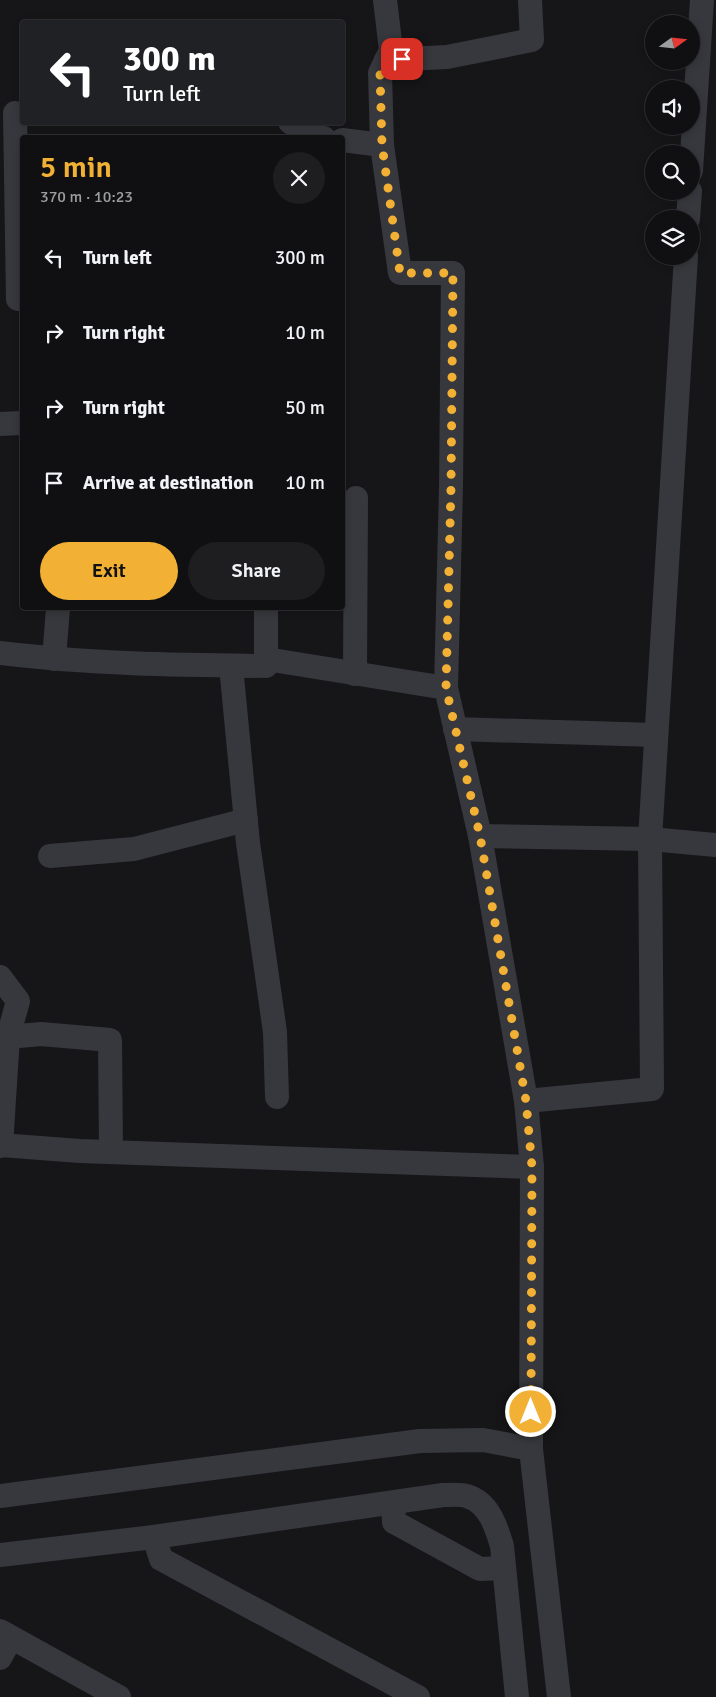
<!DOCTYPE html>
<meta charset="utf-8">
<style>
body{margin:0;font-family:Signika,sans-serif;background:#1e1e20;color:#f1f3f6;height:100vh;display:flex;flex-direction:column;font-size:19px;white-space:nowrap}
*{box-sizing:border-box;margin:0}
p{font-size:16px;color:#9c9d9f}
.icon{flex:none;width:28px;height:28px;fill:none;stroke:currentColor;stroke-width:2;stroke-linecap:round;stroke-linejoin:round}
.map{position:relative;flex:1;overflow:hidden}
.sheet{position:absolute;left:20px;top:135px;width:325px;height:475px;display:flex;flex-direction:column;background:#101012;border-radius:5px;box-shadow:0 2px 8px #0003,0 0 0 1px #303032}
.sheet>*{flex:none}
.hud{position:absolute;left:20px;top:20px;width:325px;height:105px;border-radius:5px;box-shadow:0 2px 8px #0003,0 0 0 1px #303032;background:#202124;color:#fff;overflow:hidden}
.needle{width:32px;rotate:75deg}
.controls{position:absolute;left:645px;top:15px;display:grid;gap:10px}
.controls a{display:grid;place-items:center;width:55px;height:55px;border-radius:50%;background:#101012;box-shadow:0 2px 8px #0003,0 0 0 1px #303032;font-size:25px}
.pin{position:absolute;display:grid;place-items:center;width:42px;height:42px;color:#fff;margin:-21px;border-radius:10px;box-shadow:0 2px 8px #0006}
.me{position:absolute;width:55px;margin:-28px;rotate:0deg;stroke-linejoin:round;filter:drop-shadow(0 0 4px #0008)}
.turn{display:flex;align-items:center;gap:18px;height:105px;padding:0 20px;font-size:22px}
.turn .icon{width:65px;height:65px;stroke-width:2.5}
.turn b{display:block;font-size:35px;line-height:42px}
.round{display:grid;place-items:center;flex:none;width:52px;height:52px;border-radius:26px;background:#1e1e20}
.headline{display:flex;align-items:center;justify-content:space-between;height:85px;padding:0 20px}
h1{font-size:30px;font-weight:600;line-height:38px;color:#f2b134}
.button{display:flex;gap:10px;margin-top:auto;padding:10px 20px}
.button a{flex:1;height:58px;border-radius:30px;background:#f2b134;color:#111;font-size:20px;font-weight:600;line-height:58px;text-align:center}
.button a+a{background:#1e1e20;color:#f1f3f6}
ul{padding:0;list-style:none}
li{display:flex;align-items:center;gap:15px;height:75px;padding:0 20px}
li div{flex:1}
li b{display:block;font-size:19px}
li em{font-style:normal}
.map>svg:first-child{display:block}
</style>
<div class="map">
<svg width="716" height="1697" viewBox="0 0 716 1697">
<rect width="100%" height="100%" fill="#161618"/>
<g fill="none" stroke-linecap="round" stroke-linejoin="round">
<g stroke="#37383d" stroke-width="24">
<polyline points="386,60 447,57 532,40 530,0"/>
<polyline points="15,113 18,299 22,297"/>
<polyline points="290,122 313,136 324,138"/>
<polyline points="342,140 382,145 380,73 391,50 385,0"/>
<polyline points="382,145 400,273 453,273 451,487 446,688"/>
<polyline points="691,171 702,0"/>
<polyline points="688,219 690,191"/>
<polyline points="0,424 22,423"/>
<path d="M 0,653 C 89,664 177,665 266,666 L 266,608"/>
<polyline points="54,659 58,608"/>
<polyline points="266,659 446,688 480,836 526,1101 532,1167 531,1449 559,1697"/>
<polyline points="231,666 248,843 275,1032 277,1097"/>
<polyline points="355,674 356,498"/>
<polyline points="455,729 656,735"/>
<polyline points="480,836 650,839 716,845"/>
<polyline points="50,856 134,849 246,820"/>
<polyline points="0,977 18,1001 8,1037 41,1034 110,1040 111,1152"/>
<polyline points="526,1101 652,1089 650,839 686,256"/>
<polyline points="0,1145 80,1151 532,1167"/>
<polyline points="1,1146 8,1037"/>
<polyline points="0,1496 420,1441 483,1440 531,1449"/>
<polyline points="393,1503 394,1522 480,1569 503,1568"/>
<polyline points="154,1537 161,1559 418,1697"/>
<path d="M 0,1555 L 154,1537 L 443,1495 C 450,1495 460,1494 467,1496 C 489,1503 496,1526 502,1546 L 517,1697"/>
<polyline points="0,1631 119,1697"/>
<polyline points="0,1658 11,1638"/>
</g>
</g>
<g fill="none" stroke-linecap="round" stroke-linejoin="round">
<polyline stroke="#f2b134" stroke-width="9" stroke-dasharray="0 16.2" points="402,59 386,60 380,73 382,145 400,273 453,273 451,487 446,688 480,836 526,1101 532,1167 531,1412"/>
</g>
</svg>
<div class="controls">
<a><svg class="needle" viewBox="-14 -14 28 28"><path d="M0-13l5 13h-10z" fill="#e53935"/><path d="M0 13l5-13h-10z" fill="#9c9d9f"/></svg></a>
<a><svg class="icon" aria-label="sound" viewBox="0 0 24 24"><path d="M4 9h4l5-4v14l-5-4H4zM17 9q2 3 0 6"/></svg></a>
<a><svg class="icon" aria-label="search" viewBox="0 0 24 24"><circle cx="10" cy="10" r="6"/><path d="M15 15l6 6"/></svg></a>
<a><svg class="icon" aria-label="layers" viewBox="0 0 24 24"><path d="M12 4l9 5-9 5-9-5zM3 14l9 5 9-5"/></svg></a>
</div>
<div class="pin" style="left:402px;top:59px;background:#d93025"><svg class="icon" aria-label="arrive" viewBox="0 0 24 24"><path d="M6 21V4h12l-3 4 3 4H6"/></svg></div>
<svg class="me" style="left:531px;top:1412px" viewBox="-20 -20 40 40"><circle r="17" fill="#f2b134" stroke="#fff" stroke-width="3"/><path d="M0-11L8 9 0 5-8 9z" fill="#fff"/></svg>
<div class="hud">
<div class="turn"><svg class="icon" aria-label="left" viewBox="0 0 24 24"><path d="M17 20v-9H6M10 6l-5 5 5 5"/></svg><div><b>300 m</b>Turn left</div></div>
</div>
<section class="sheet">
<div class="headline"><div><h1>5 min</h1><p>370 m · 10:23</p></div><a class="round"><svg class="icon" aria-label="close" viewBox="0 0 24 24"><path d="M6 6l12 12M18 6L6 18"/></svg></a></div>
<ul>
<li><svg class="icon" aria-label="left" viewBox="0 0 24 24"><path d="M17 20v-9H6M10 6l-5 5 5 5"/></svg><div><b>Turn left</b></div><em>300 m</em></li>
<li><svg class="icon" aria-label="right" viewBox="0 0 24 24"><path d="M7 20v-9h11M14 6l5 5-5 5"/></svg><div><b>Turn right</b></div><em>10 m</em></li>
<li><svg class="icon" aria-label="right" viewBox="0 0 24 24"><path d="M7 20v-9h11M14 6l5 5-5 5"/></svg><div><b>Turn right</b></div><em>50 m</em></li>
<li><svg class="icon" aria-label="arrive" viewBox="0 0 24 24"><path d="M6 21V4h12l-3 4 3 4H6"/></svg><div><b>Arrive at destination</b></div><em>10 m</em></li>
</ul>
<div class="button"><a>Exit</a><a>Share</a></div>
</section>
</div>
